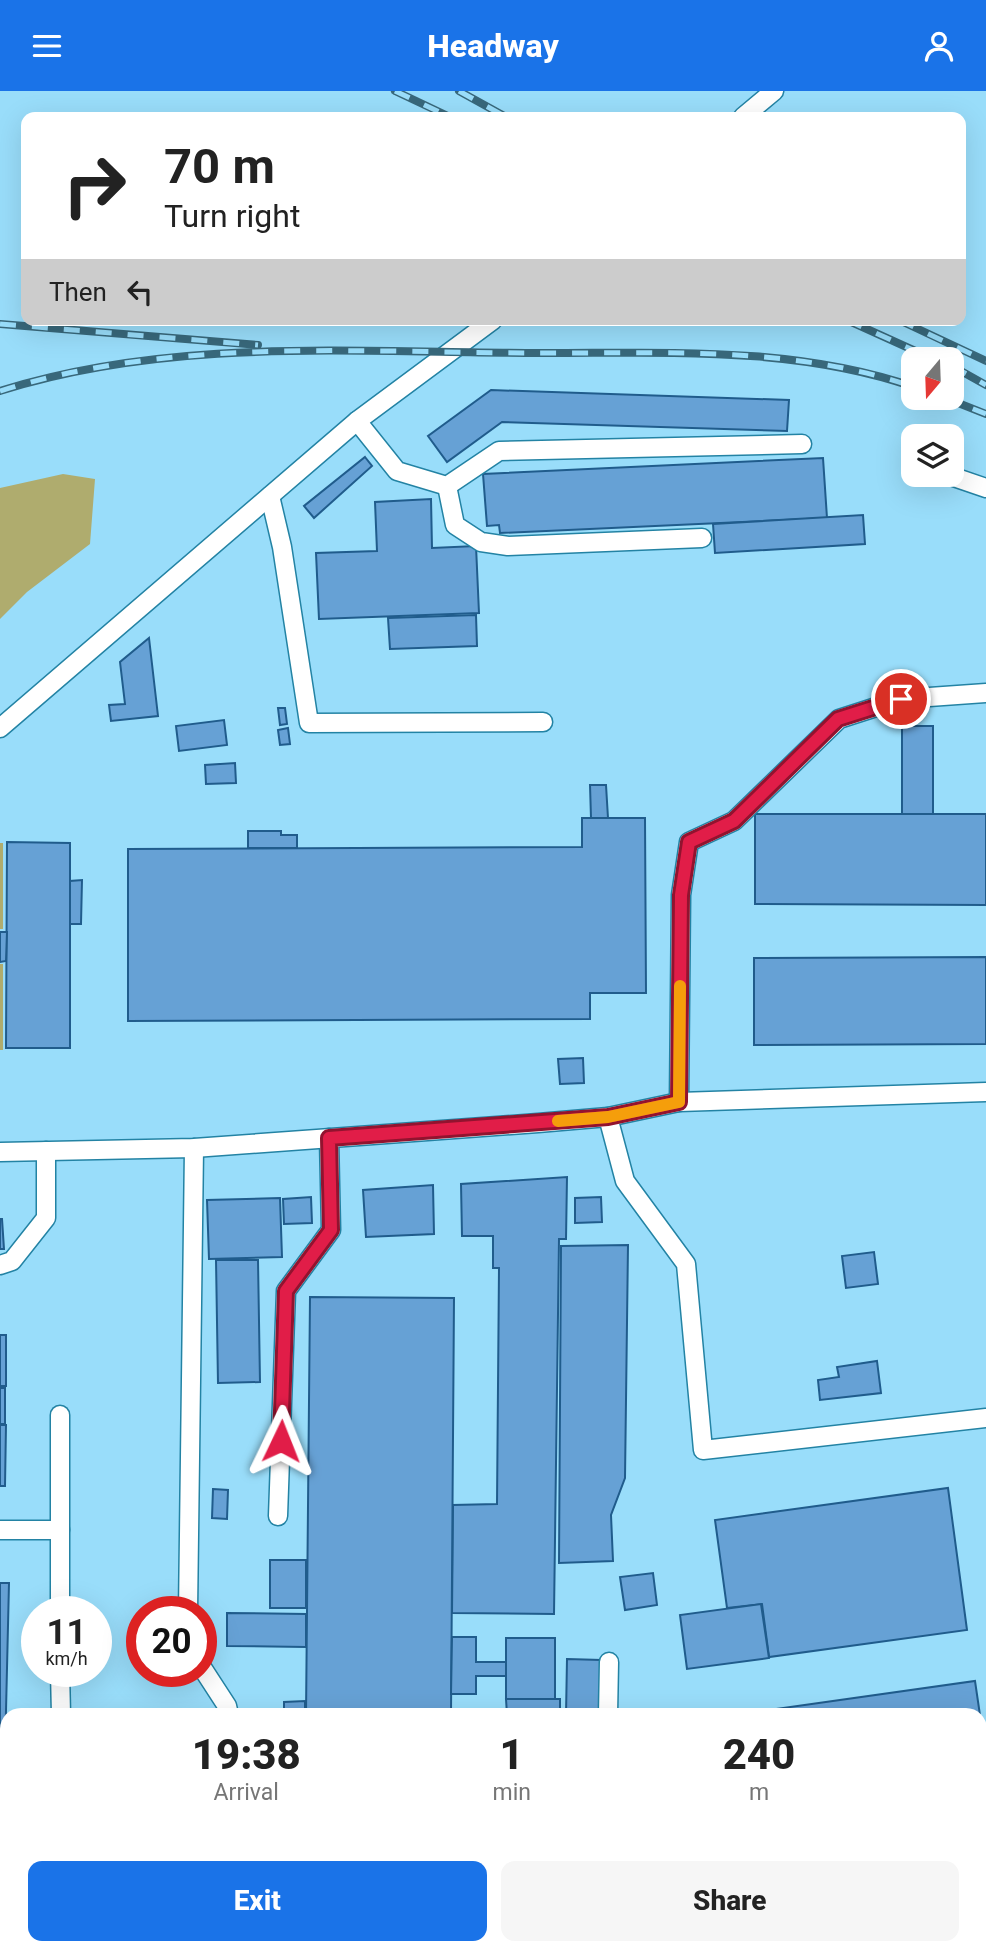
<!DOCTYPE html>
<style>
body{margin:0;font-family:Roboto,sans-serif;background:#f6f6f6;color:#222;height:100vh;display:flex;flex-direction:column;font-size:26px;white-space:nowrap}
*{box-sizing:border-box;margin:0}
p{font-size:23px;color:#767676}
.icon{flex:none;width:38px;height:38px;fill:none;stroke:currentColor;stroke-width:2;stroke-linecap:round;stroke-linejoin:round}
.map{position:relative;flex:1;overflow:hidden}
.sheet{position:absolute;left:0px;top:1617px;width:987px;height:247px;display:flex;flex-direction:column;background:#fff;border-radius:21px 21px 0 0;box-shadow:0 7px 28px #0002}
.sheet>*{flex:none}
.guide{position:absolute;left:21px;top:21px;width:945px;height:214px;border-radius:14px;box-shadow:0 7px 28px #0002;background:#fff;color:#222;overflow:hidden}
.needle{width:46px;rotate:199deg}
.fabs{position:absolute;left:901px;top:256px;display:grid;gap:14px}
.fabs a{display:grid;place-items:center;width:63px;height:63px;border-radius:14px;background:#fff;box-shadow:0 7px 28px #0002;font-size:35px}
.speed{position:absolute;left:21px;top:1505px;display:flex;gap:14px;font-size:35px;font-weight:700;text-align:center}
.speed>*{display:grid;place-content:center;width:91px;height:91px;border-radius:50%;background:#fff;box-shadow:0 7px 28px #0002;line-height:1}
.speed small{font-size:18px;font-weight:400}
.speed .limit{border:10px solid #d22;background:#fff;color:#111}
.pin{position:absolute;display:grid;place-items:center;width:60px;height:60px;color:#fff;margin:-30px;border:4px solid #fff;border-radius:50%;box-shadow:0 2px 7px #0007}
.me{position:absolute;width:77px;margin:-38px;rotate:2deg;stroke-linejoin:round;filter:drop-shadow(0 0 5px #0008)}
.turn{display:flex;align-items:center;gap:24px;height:147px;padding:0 28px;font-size:32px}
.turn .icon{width:91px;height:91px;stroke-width:2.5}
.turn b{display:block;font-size:49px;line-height:60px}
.then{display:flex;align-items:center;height:66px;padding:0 28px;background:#0003;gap:14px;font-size:26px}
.eta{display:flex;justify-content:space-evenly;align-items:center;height:119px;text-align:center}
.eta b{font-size:42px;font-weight:800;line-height:49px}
.action{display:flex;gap:14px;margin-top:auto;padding:14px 28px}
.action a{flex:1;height:80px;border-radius:14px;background:#1a73e8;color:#fff;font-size:28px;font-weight:800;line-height:80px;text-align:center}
.action a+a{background:#f6f6f6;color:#222}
header{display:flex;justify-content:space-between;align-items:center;height:91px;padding:0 28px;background:#1a73e8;color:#fff;font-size:32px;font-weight:800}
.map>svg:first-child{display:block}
</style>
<header><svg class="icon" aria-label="menu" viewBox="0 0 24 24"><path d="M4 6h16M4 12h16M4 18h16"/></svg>Headway<svg class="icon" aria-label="person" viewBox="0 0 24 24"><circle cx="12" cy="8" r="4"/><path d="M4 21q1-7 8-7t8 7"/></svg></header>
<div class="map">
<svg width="986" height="1863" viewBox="0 0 986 1863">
<rect width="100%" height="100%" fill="#99ddfa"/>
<g fill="#afac6e">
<polygon points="63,383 95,388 90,453 27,501 0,528 0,397"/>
<rect x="0" y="752" width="3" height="86"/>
<rect x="0" y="873" width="3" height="86"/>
</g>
<g fill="#66a1d5" stroke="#205c8c" stroke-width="2">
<polygon points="491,299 789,309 787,340 502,331 447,371 428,345"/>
<polygon points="365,366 372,375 314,427 304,415"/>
<polygon points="823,367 827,427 500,442 499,434 487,435 483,383"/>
<polygon points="431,408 432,457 476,455 479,522 319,528 316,462 377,460 375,411"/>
<polygon points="863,424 865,453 715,462 713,433"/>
<polygon points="476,524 477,555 390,558 388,527"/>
<polygon points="149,547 158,625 111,630 109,614 125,613 120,571"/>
<polygon points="278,617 285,617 287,633 280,634"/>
<polygon points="224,629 227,654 179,660 176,635"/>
<rect x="902" y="635" width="31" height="88"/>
<polygon points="288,637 290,653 280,654 278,639"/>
<polygon points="235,672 236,692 206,693 205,674"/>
<polygon points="590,694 606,694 608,727 591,727"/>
<polygon points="755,723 986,723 986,814 755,813"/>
<polygon points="582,727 645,727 646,902 590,902 590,928 128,930 128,758 582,756"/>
<polygon points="248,740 281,740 281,744 297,744 297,757 248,757"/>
<polygon points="7,751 70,752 70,957 6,957"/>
<polygon points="82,789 81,833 70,833 70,790"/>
<polygon points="0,841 7,841 6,870 0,871"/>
<polygon points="986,866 986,953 754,954 754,867"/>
<polygon points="583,967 584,992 560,993 558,968"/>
<polygon points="567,1086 566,1148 559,1148 554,1523 452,1522 453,1414 497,1413 499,1177 493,1177 493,1145 462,1145 461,1093"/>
<polygon points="433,1094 434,1143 366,1146 363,1099"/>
<polygon points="311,1106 312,1132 284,1133 283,1108"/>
<polygon points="601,1106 602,1131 575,1132 575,1107"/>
<polygon points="280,1107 282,1166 209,1168 207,1109"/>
<polygon points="0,1128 2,1128 4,1158 0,1158"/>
<polygon points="628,1154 625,1387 611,1424 613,1470 559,1472 561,1155"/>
<polygon points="874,1161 878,1193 846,1197 842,1165"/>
<polygon points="216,1169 258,1169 260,1291 218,1292"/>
<polygon points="310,1206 454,1207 451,1624 306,1624"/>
<rect x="0" y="1244" width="6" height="51"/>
<polygon points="877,1270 881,1302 820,1309 818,1289 839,1286 837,1276"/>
<rect x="0" y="1297" width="5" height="36"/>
<polygon points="0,1334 6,1334 5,1395 0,1395"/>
<polygon points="948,1397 967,1539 769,1566 762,1513 727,1517 715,1429"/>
<polygon points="213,1398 228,1399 227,1428 212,1427"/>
<rect x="270" y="1469" width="36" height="48"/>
<polygon points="653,1482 657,1514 625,1519 620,1486"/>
<polygon points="0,1492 9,1492 1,1833 0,1833"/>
<polygon points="761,1513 769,1567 687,1578 680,1524"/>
<polygon points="227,1522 306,1523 306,1556 227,1555"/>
<polygon points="452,1546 476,1546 476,1571 506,1571 506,1585 476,1585 476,1603 451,1603"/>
<polygon points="506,1547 555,1547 555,1609 506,1608"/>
<polygon points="567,1568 601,1569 600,1624 566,1624"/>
<polygon points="975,1590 980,1624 741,1624 741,1623"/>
<polygon points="506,1608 560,1608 560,1624 507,1624"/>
<polygon points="305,1610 305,1624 284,1624 284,1611"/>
<polygon points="980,1625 986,1671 986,1863 774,1863 773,1857 980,1857"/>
<rect x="233" y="1857" width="44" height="6"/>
<polygon points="300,1857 346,1857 345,1863 300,1863"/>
<rect x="468" y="1857" width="79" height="6"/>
</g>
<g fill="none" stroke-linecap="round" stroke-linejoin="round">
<g stroke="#2383a4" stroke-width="21">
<g id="lane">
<polyline points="743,26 774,0"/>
<polyline points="357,330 397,380 447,395 499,360 802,353"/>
<polyline points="945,383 986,397"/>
<polyline points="447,395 455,434 481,451 508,455 702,447"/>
<polyline points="270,405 282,456 309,632 543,631"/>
<polyline points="0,637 357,330 493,229"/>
<polyline points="679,1011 681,804 689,751 734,730 839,628 901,608 986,602"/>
<polyline points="608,1026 625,1090 686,1173 703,1359 986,1327"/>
<polyline points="0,1061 194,1057 538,1032 608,1026 679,1011 986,1001"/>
<polyline points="0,1174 12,1170 46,1127 46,1060"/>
<polyline points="60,1324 60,1521"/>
<polyline points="278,1425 286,1200 331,1139 329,1047"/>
<polyline points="0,1439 60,1439"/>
<polyline points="188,1521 194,1057"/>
<polyline points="201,1575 227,1615 229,1624"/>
<polyline points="60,1580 61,1624"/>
<polyline points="608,1624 609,1571"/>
<polyline points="61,1857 61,1863"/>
<polyline points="605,1863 605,1857"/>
</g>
</g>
<use href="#lane" stroke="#fff" stroke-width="18"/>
<g stroke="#38687b" stroke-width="8">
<g id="rail">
<polyline points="395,0 450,26"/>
<polyline points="459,0 506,26"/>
<polyline points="847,229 933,268"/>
<polyline points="899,229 986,270"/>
<polyline points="0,233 258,254"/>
<polyline points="952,275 986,294"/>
<path d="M 0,300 C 168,247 351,261 526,262 C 655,263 789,253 914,296"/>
<polyline points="943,306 986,323"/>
</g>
</g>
<use href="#rail" stroke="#99ddfa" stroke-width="5" stroke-dasharray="16" stroke-linecap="butt"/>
</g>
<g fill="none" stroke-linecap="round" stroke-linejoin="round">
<g stroke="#92132f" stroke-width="18">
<polyline id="route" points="281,1350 286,1200 331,1139 329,1047 608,1026 679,1011 681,804 689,751 734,730 838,628 901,608"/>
</g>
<use href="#route" stroke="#e11d48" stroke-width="12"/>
<polyline stroke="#f59e0b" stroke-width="12" points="558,1030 608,1026 679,1011 680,895"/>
</g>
</svg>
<div class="fabs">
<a><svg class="needle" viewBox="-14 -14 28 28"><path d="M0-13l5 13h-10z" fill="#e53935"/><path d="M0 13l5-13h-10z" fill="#767676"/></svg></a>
<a><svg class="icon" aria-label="layers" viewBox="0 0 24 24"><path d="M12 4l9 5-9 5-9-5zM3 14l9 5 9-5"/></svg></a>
</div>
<div class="speed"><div>11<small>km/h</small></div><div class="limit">20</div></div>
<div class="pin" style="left:901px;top:608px;background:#d93025"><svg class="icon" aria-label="arrive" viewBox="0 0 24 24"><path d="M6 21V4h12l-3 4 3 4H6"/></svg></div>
<svg class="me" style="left:281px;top:1350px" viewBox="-20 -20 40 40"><path d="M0-17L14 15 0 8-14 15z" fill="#e11d48" stroke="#fff" stroke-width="4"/></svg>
<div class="guide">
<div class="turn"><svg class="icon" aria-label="right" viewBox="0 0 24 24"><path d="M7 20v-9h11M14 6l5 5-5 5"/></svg><div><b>70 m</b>Turn right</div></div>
<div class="then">Then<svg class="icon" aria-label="left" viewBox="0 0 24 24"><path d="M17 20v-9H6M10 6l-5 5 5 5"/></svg></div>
</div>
<section class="sheet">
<div class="eta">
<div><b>19:38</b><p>Arrival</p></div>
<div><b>1</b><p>min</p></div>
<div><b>240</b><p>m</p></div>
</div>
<div class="action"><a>Exit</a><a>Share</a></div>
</section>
</div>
